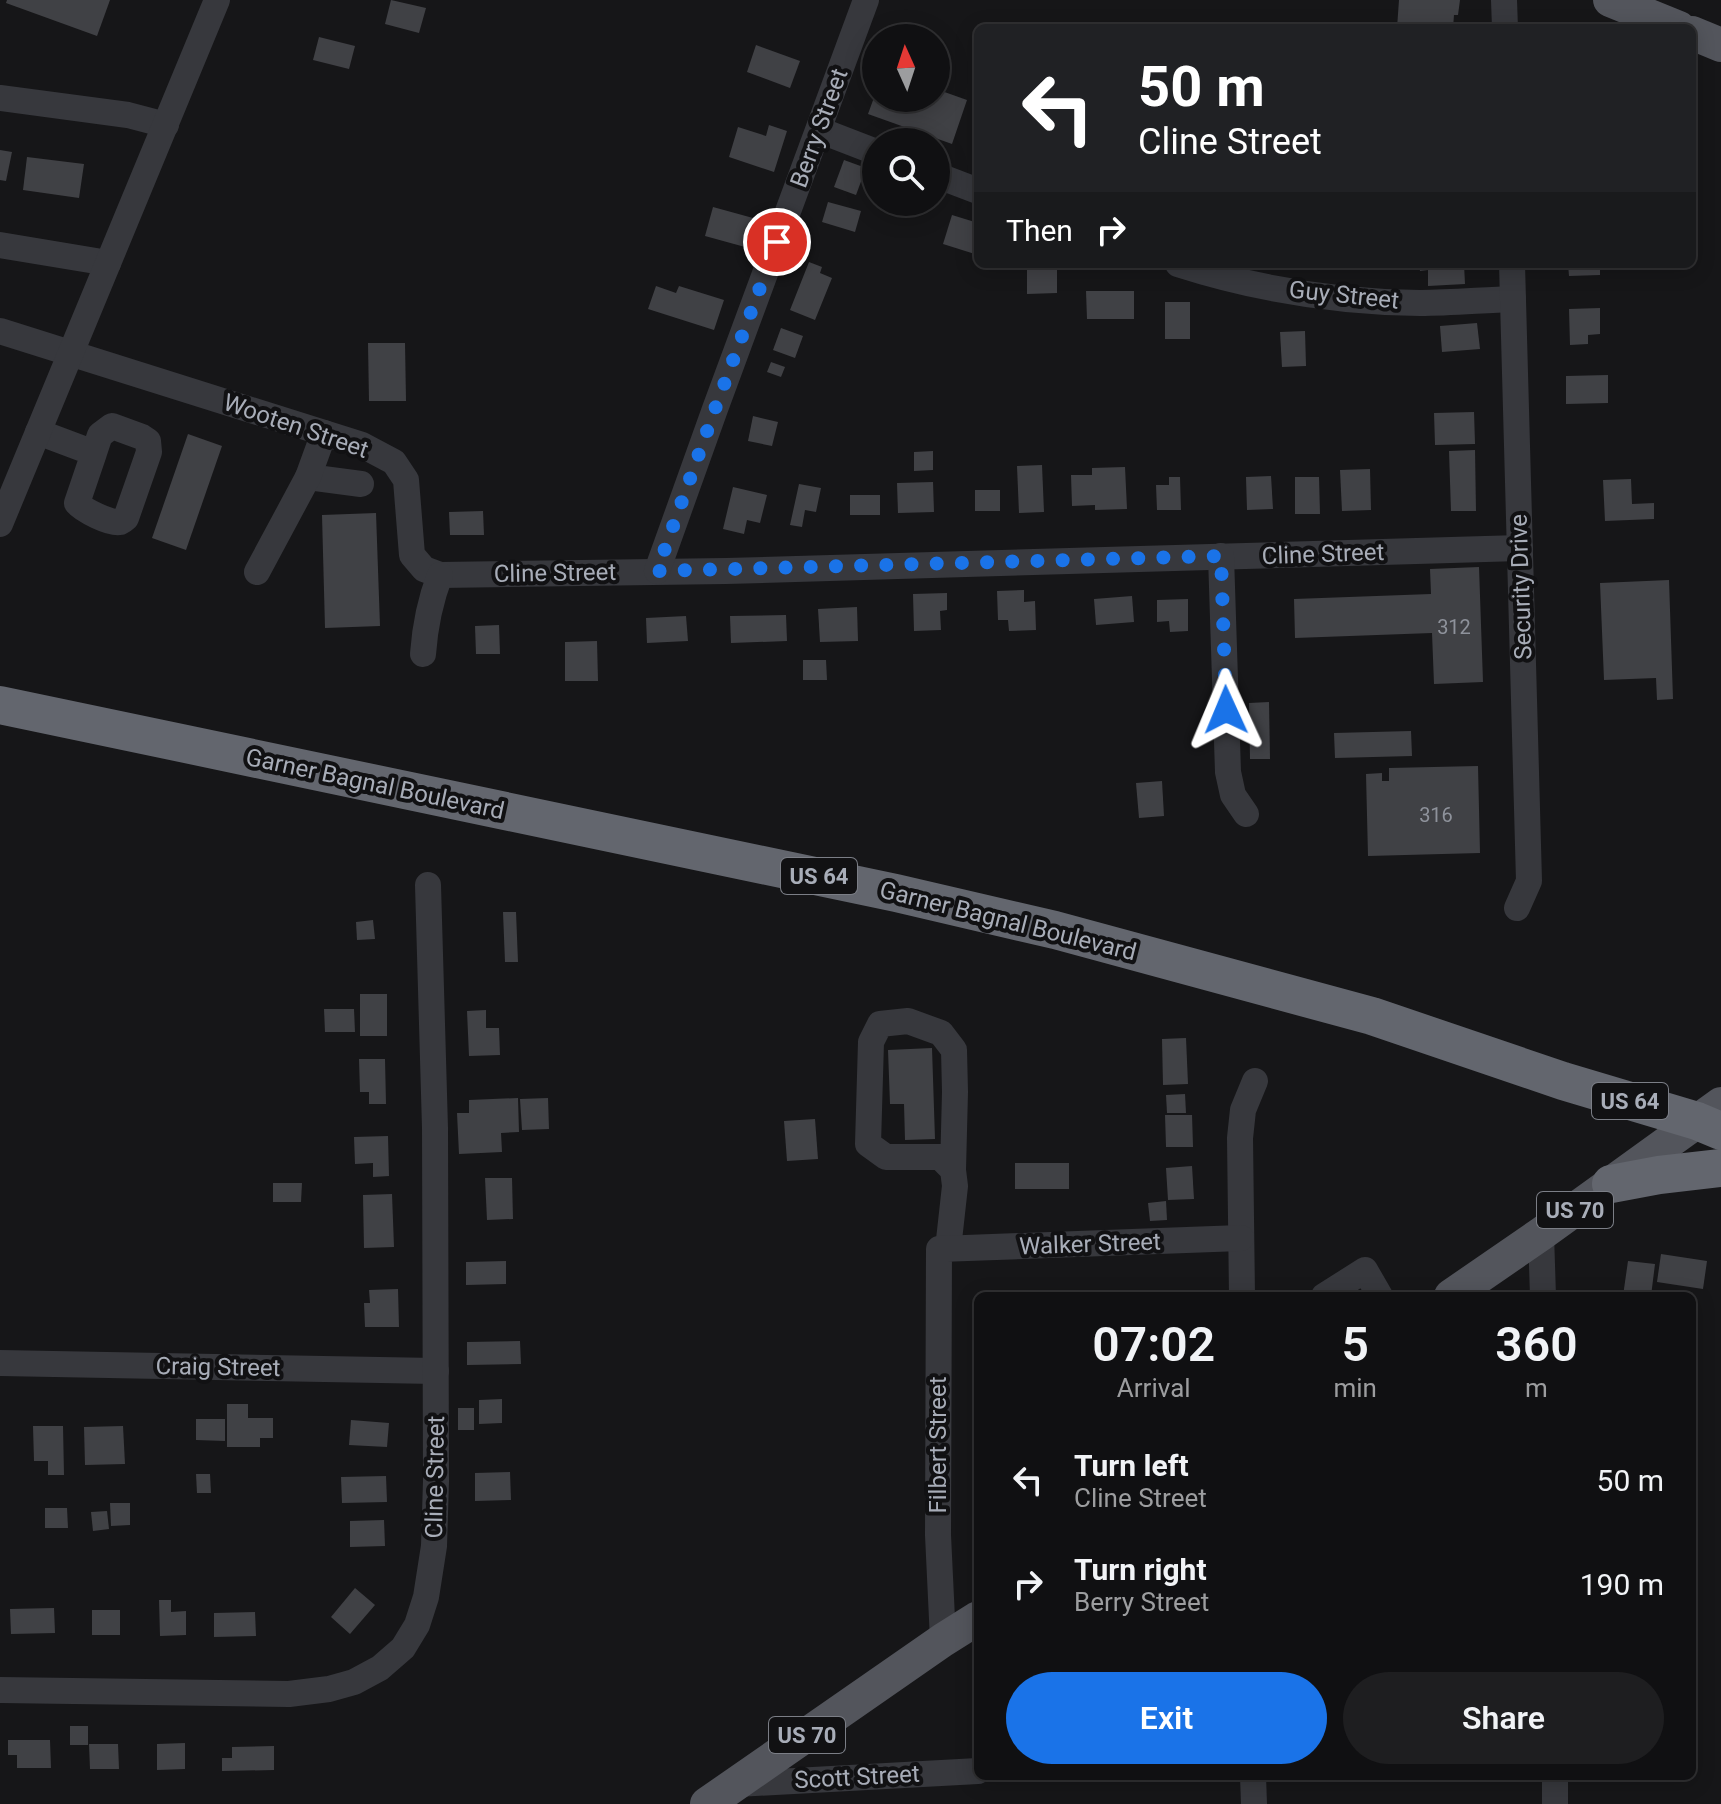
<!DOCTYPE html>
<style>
body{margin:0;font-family:Roboto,sans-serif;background:#1e1e20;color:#f1f3f6;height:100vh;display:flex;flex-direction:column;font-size:30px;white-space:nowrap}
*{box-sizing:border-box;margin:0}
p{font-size:26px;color:#9c9d9f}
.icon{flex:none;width:44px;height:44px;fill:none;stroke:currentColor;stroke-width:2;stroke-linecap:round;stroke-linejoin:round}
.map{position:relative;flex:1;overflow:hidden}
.drawer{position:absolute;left:974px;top:1292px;width:722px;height:488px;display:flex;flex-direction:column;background:#101012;border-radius:12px;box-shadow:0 4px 20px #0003,0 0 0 2px #303032}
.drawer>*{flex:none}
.hud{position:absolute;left:974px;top:24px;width:722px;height:244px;border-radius:12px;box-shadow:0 4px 20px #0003,0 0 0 2px #303032;background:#202124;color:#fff;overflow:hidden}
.needle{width:52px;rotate:357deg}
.controls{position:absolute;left:862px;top:24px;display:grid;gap:16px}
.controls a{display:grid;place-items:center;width:88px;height:88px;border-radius:50%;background:#101012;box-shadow:0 4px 20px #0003,0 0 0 2px #303032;font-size:40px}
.pin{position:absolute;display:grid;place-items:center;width:68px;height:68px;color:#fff;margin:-34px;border:4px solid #fff;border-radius:50%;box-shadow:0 2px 8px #0007}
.me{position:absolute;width:88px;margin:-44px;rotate:359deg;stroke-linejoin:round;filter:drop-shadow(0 0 6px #0008)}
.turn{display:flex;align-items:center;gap:28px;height:168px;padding:0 32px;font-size:36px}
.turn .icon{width:104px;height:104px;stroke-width:2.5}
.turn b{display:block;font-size:56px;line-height:68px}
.then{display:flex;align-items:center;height:76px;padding:0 32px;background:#0003;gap:16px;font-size:30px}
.eta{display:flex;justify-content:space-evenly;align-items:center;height:136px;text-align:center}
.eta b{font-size:48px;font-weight:600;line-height:56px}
.primary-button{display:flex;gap:16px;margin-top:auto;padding:16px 32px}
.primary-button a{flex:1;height:92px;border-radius:48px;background:#1a73e8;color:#fff;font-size:32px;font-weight:600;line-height:92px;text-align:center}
.primary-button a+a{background:#1e1e20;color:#f1f3f6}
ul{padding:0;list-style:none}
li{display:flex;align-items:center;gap:24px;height:104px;padding:0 32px}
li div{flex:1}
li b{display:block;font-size:30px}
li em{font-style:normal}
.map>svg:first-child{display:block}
</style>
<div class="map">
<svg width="1721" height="1804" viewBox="0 0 1721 1804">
<rect width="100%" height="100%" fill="#161618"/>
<g fill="#404145">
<polygon points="7,0 110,0 97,36 6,3"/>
<polygon points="391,0 426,8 419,33 385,24"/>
<polygon points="1399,0 1460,0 1458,15 1454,15 1453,28 1397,28"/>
<polygon points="319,37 355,46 349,69 313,60"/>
<polygon points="756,45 800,61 790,88 747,72"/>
<polygon points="936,89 967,100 952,144 868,114 876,92 876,98 936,98"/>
<polygon points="769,125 787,131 774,172 729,157 738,127 766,136"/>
<polygon points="0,150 12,152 6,181 0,180"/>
<polygon points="27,157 84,164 79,198 23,190"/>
<polygon points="844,160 866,168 856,195 834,187"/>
<polygon points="828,202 861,211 855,232 822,222"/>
<polygon points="713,207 753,218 745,247 705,236"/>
<polygon points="952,215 978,223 978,255 943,244"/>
<polygon points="809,262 822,267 820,273 832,278 815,320 790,310"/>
<polygon points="1419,264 1464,264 1465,284 1428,286 1428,270 1420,271"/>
<polygon points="1568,264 1600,264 1600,275 1569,276"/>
<polygon points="1027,268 1057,268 1057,293 1027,294"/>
<polygon points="656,286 676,293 679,286 724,300 714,330 648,309"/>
<polygon points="1086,291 1134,291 1134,319 1087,319"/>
<rect x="1165" y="302" width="25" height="37"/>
<polygon points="1600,308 1600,334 1588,335 1588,344 1570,345 1569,309"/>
<polygon points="1477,323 1480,349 1442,352 1440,326"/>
<polygon points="781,328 803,336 795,358 773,350"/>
<polygon points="1305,331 1306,366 1282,367 1280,332"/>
<polygon points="368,343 405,343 406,401 369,401"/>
<polygon points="771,362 785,367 781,377 767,372"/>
<polygon points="1608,375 1608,403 1566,404 1566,376"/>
<polygon points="1474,412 1475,444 1435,445 1434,413"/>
<polygon points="753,416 778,422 772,446 748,441"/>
<polygon points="188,434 222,446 186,550 152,538"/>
<polygon points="1475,450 1476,511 1451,511 1449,451"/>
<polygon points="933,451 933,470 914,471 914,452"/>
<polygon points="1042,465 1044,512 1019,513 1017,466"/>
<polygon points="1125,467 1127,509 1095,510 1095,505 1072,506 1071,475 1092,475 1092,468"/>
<polygon points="1370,469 1371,510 1342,511 1340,470"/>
<polygon points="1271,476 1273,509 1247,510 1246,477"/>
<polygon points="1169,477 1180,477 1181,510 1157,510 1156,485 1169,485"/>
<polygon points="1295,477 1319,477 1320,514 1295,514"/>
<polygon points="1631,479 1632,504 1654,503 1654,519 1605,521 1603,480"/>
<polygon points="933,482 934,512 898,513 897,483"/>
<polygon points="799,484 821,488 816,512 805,510 802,527 790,525"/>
<polygon points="733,487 767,495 760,523 747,520 744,534 723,529"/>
<rect x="975" y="490" width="25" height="21"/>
<rect x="850" y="495" width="30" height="20"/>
<polygon points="483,511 484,535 450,535 449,512"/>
<polygon points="376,513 380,626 325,628 322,515"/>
<polygon points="1479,567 1483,682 1434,684 1432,633 1295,638 1294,599 1431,594 1430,569"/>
<polygon points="1669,580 1673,699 1657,700 1656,678 1604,680 1600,583"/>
<polygon points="1024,590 1024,602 1035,601 1036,630 1009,631 1008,620 998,620 997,591"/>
<polygon points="947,593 947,610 940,611 941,630 914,631 913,594"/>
<polygon points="1132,596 1134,622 1096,625 1094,599"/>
<polygon points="1188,599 1188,631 1170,632 1169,621 1157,622 1157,600"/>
<polygon points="857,607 858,641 820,642 818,609"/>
<polygon points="786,615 787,641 731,643 730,616"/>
<polygon points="686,616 688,641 647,643 646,618"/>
<polygon points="499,625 500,654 476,654 475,626"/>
<polygon points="597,641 598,681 565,681 565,642"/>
<polygon points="803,660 826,660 827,680 803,680"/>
<polygon points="1269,702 1270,759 1250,759 1249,703"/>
<polygon points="1411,731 1412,756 1335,758 1334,733"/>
<polygon points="1478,766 1480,853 1368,856 1366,774 1382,773 1382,781 1389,781 1389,768"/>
<polygon points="1162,781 1164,816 1139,818 1136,783"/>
<polygon points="503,912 516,912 518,962 505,962"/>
<polygon points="373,920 375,939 357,940 356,922"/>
<rect x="360" y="994" width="27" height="42"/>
<polygon points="324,1009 354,1009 355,1032 325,1032"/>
<polygon points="486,1010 486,1028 499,1028 500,1055 469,1056 467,1011"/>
<polygon points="1186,1038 1188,1084 1163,1085 1162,1039"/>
<polygon points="932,1048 935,1139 905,1140 904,1104 890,1104 888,1050"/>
<polygon points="359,1059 385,1059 386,1104 369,1104 369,1092 360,1092"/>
<polygon points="1185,1094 1186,1113 1167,1113 1166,1095"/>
<polygon points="518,1098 519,1132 501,1133 502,1152 459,1154 457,1113 469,1113 469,1100"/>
<polygon points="548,1098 549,1129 522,1130 520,1099"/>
<polygon points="1165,1115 1192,1115 1193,1147 1166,1147"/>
<polygon points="815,1119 818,1159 787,1161 784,1121"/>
<polygon points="388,1136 389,1176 373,1177 373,1163 355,1164 354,1137"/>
<rect x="1015" y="1163" width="54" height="26"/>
<polygon points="1192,1166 1194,1199 1168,1200 1166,1168"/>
<polygon points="485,1178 512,1178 513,1219 487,1220"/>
<polygon points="273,1183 302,1183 301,1202 273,1202"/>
<polygon points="392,1194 394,1247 364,1248 363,1195"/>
<polygon points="1166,1201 1167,1220 1150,1221 1148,1203"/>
<polygon points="1661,1254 1707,1261 1703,1289 1657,1282"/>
<polygon points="506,1261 506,1284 466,1285 466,1262"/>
<polygon points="1628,1261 1655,1264 1651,1296 1623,1296"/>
<polygon points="398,1289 399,1327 365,1327 364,1303 370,1303 369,1290"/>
<polygon points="520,1341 521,1364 467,1365 467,1342"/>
<polygon points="502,1399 502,1423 479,1424 479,1400"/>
<polygon points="227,1404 248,1404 248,1418 273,1418 273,1438 260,1438 260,1447 227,1447"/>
<rect x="458" y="1408" width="16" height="22"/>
<polygon points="196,1419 225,1419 225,1441 196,1440"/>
<polygon points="351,1420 389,1423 387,1447 349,1445"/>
<polygon points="33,1426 63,1426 64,1475 48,1475 48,1461 34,1461"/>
<polygon points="123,1426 125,1464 85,1465 84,1427"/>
<polygon points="510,1472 511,1500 475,1501 475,1473"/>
<polygon points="196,1474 210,1474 211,1493 197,1493"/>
<polygon points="386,1476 387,1502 342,1503 341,1477"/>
<polygon points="110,1503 130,1503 130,1525 111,1526"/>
<polygon points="45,1508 67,1508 68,1528 45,1528"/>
<polygon points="107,1511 109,1529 93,1531 91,1512"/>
<polygon points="384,1520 385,1546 350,1547 350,1521"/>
<polygon points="355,1588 375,1605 350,1634 331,1617"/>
<polygon points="159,1600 171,1600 171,1612 186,1611 186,1635 160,1636"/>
<polygon points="54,1608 55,1633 11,1634 10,1609"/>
<rect x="92" y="1610" width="28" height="25"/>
<polygon points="255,1612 256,1636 214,1637 214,1613"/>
<rect x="70" y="1726" width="18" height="19"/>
<polygon points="8,1740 50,1740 51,1768 17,1768 17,1755 8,1755"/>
<polygon points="185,1743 185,1769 157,1770 157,1744"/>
<polygon points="89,1744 118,1744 119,1769 90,1769"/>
<polygon points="274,1746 274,1770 222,1771 222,1758 232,1758 232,1747"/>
</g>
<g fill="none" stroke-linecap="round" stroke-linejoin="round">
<g stroke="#37383d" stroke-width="26">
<polyline points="1504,0 1505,28"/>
<polyline points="0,98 128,115 166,125"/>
<polyline points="819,130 876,152"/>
<polyline points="936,175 978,191"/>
<polyline points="0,245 108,263"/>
<path d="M 1178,264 C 1256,289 1338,302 1420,303 C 1451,303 1482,300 1513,299"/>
<polyline points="1512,264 1529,881 1517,908"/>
<polyline points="0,331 362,445 394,462 406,480 412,555 424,569 440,575 726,571 1520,548"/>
<path d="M 38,432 L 94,453 L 77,503 C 83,510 110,524 120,522 C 122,521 124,520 126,518 L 149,452 L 148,441 L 142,437 L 112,426 L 100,435 L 94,453"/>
<polyline points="308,477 361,484"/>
<polyline points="0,524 217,0"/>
<polyline points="1221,556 1228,772 1233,795 1246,814"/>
<polyline points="657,571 715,409 866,0"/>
<polyline points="257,572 308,477 324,433"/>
<path d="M 423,654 C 425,626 430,601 440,575"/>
<polyline points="1541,1234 1543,1296"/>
<polyline points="948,1249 955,1186 953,1170 940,1157 886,1157 868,1144 871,1042 880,1024 908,1021 941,1033 954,1050 955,1092 953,1170"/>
<polyline points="1242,1296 1240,1138 1243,1110 1255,1081"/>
<polyline points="1324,1296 1365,1270 1380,1296"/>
<polyline points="0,1363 436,1371"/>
<polyline points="943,1640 938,1535 939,1249 1241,1238"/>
<polyline points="0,1690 289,1694 329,1689 354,1682 380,1668 403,1648 417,1625 426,1597 434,1546 436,1481 435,1128 428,885"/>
<polyline points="1253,1776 1254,1804"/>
<polyline points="1555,1776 1555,1804"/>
<polyline points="737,1784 978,1771"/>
</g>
<g stroke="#53555c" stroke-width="34">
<polyline points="1610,0 1679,28"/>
<polyline points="1692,33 1721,45"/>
<polyline points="1451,1296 1541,1234 1721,1104"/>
<polyline points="707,1804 943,1640 978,1618"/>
</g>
<g stroke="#63666e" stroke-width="38">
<polyline points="0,705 896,893 1055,930 1372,1016 1563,1081 1697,1121 1721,1131"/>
<polyline points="1611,1184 1659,1175 1721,1168"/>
</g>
</g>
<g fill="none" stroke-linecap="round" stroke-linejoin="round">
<polyline stroke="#1a73e8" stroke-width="14" stroke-dasharray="0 25.2" points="777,242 715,409 657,571 1221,556 1226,710"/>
</g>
<g text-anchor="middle" stroke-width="8" stroke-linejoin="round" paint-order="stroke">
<g font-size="20" fill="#8e929b">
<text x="1454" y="634">312</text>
<text x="1436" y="822">316</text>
</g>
<g fill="#111113" stroke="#7b7e86" stroke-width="2">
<rect x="781" y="858" width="76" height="36" rx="6"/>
<rect x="1592" y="1083" width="76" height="36" rx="6"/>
<rect x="1537" y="1192" width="76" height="36" rx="6"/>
<rect x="769" y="1717" width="76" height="36" rx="6"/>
</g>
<g font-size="22" font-weight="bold" fill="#a8adb8">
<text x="819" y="884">US 64</text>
<text x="1630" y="1109">US 64</text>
<text x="1575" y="1218">US 70</text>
<text x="807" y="1743">US 70</text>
</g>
<g font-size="24" fill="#a8adb8" stroke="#111113">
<text transform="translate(819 128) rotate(-70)" y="8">Berry Street</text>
<text transform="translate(1344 295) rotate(6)" y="8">Guy Street</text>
<text transform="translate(296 426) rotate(19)" y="8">Wooten Street</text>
<text transform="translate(1323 554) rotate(-2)" y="8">Cline Street</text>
<text transform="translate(555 573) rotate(-1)" y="8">Cline Street</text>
<text transform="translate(1521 587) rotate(-92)" y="8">Security Drive</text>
<text transform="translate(375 784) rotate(12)" y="8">Garner Bagnal Boulevard</text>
<text transform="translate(1008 921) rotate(14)" y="8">Garner Bagnal Boulevard</text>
<text transform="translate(1090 1244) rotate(-2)" y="8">Walker Street</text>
<text transform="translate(218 1367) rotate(1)" y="8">Craig Street</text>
<text transform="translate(938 1445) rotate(-90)" y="8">Filbert Street</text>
<text transform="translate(435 1477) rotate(-89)" y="8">Cline Street</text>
<text transform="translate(857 1777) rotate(-3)" y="8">Scott Street</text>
</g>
</g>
</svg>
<div class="controls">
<a><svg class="needle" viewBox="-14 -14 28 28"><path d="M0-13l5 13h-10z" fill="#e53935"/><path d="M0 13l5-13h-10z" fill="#9c9d9f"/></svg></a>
<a><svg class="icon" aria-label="search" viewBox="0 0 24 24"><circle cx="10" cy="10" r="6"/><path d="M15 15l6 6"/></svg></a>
</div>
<div class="pin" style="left:777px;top:242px;background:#d93025"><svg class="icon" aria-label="arrive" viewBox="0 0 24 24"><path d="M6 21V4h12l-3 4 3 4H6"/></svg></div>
<svg class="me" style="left:1226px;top:710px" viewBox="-20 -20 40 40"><path d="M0-17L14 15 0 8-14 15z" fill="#1a73e8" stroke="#fff" stroke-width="4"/></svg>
<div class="hud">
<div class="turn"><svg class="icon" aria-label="left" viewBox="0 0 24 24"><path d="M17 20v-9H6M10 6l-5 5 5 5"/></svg><div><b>50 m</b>Cline Street</div></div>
<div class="then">Then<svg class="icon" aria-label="right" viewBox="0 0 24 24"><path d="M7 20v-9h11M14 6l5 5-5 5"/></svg></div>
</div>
<section class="drawer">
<div class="eta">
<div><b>07:02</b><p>Arrival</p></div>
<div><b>5</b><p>min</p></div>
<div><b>360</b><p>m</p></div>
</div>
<ul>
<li><svg class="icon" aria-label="left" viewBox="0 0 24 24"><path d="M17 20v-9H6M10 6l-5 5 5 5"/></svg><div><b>Turn left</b><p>Cline Street</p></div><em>50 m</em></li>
<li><svg class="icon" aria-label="right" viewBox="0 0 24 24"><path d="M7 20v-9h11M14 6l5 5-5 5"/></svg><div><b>Turn right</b><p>Berry Street</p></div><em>190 m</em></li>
</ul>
<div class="primary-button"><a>Exit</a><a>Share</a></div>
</section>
</div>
